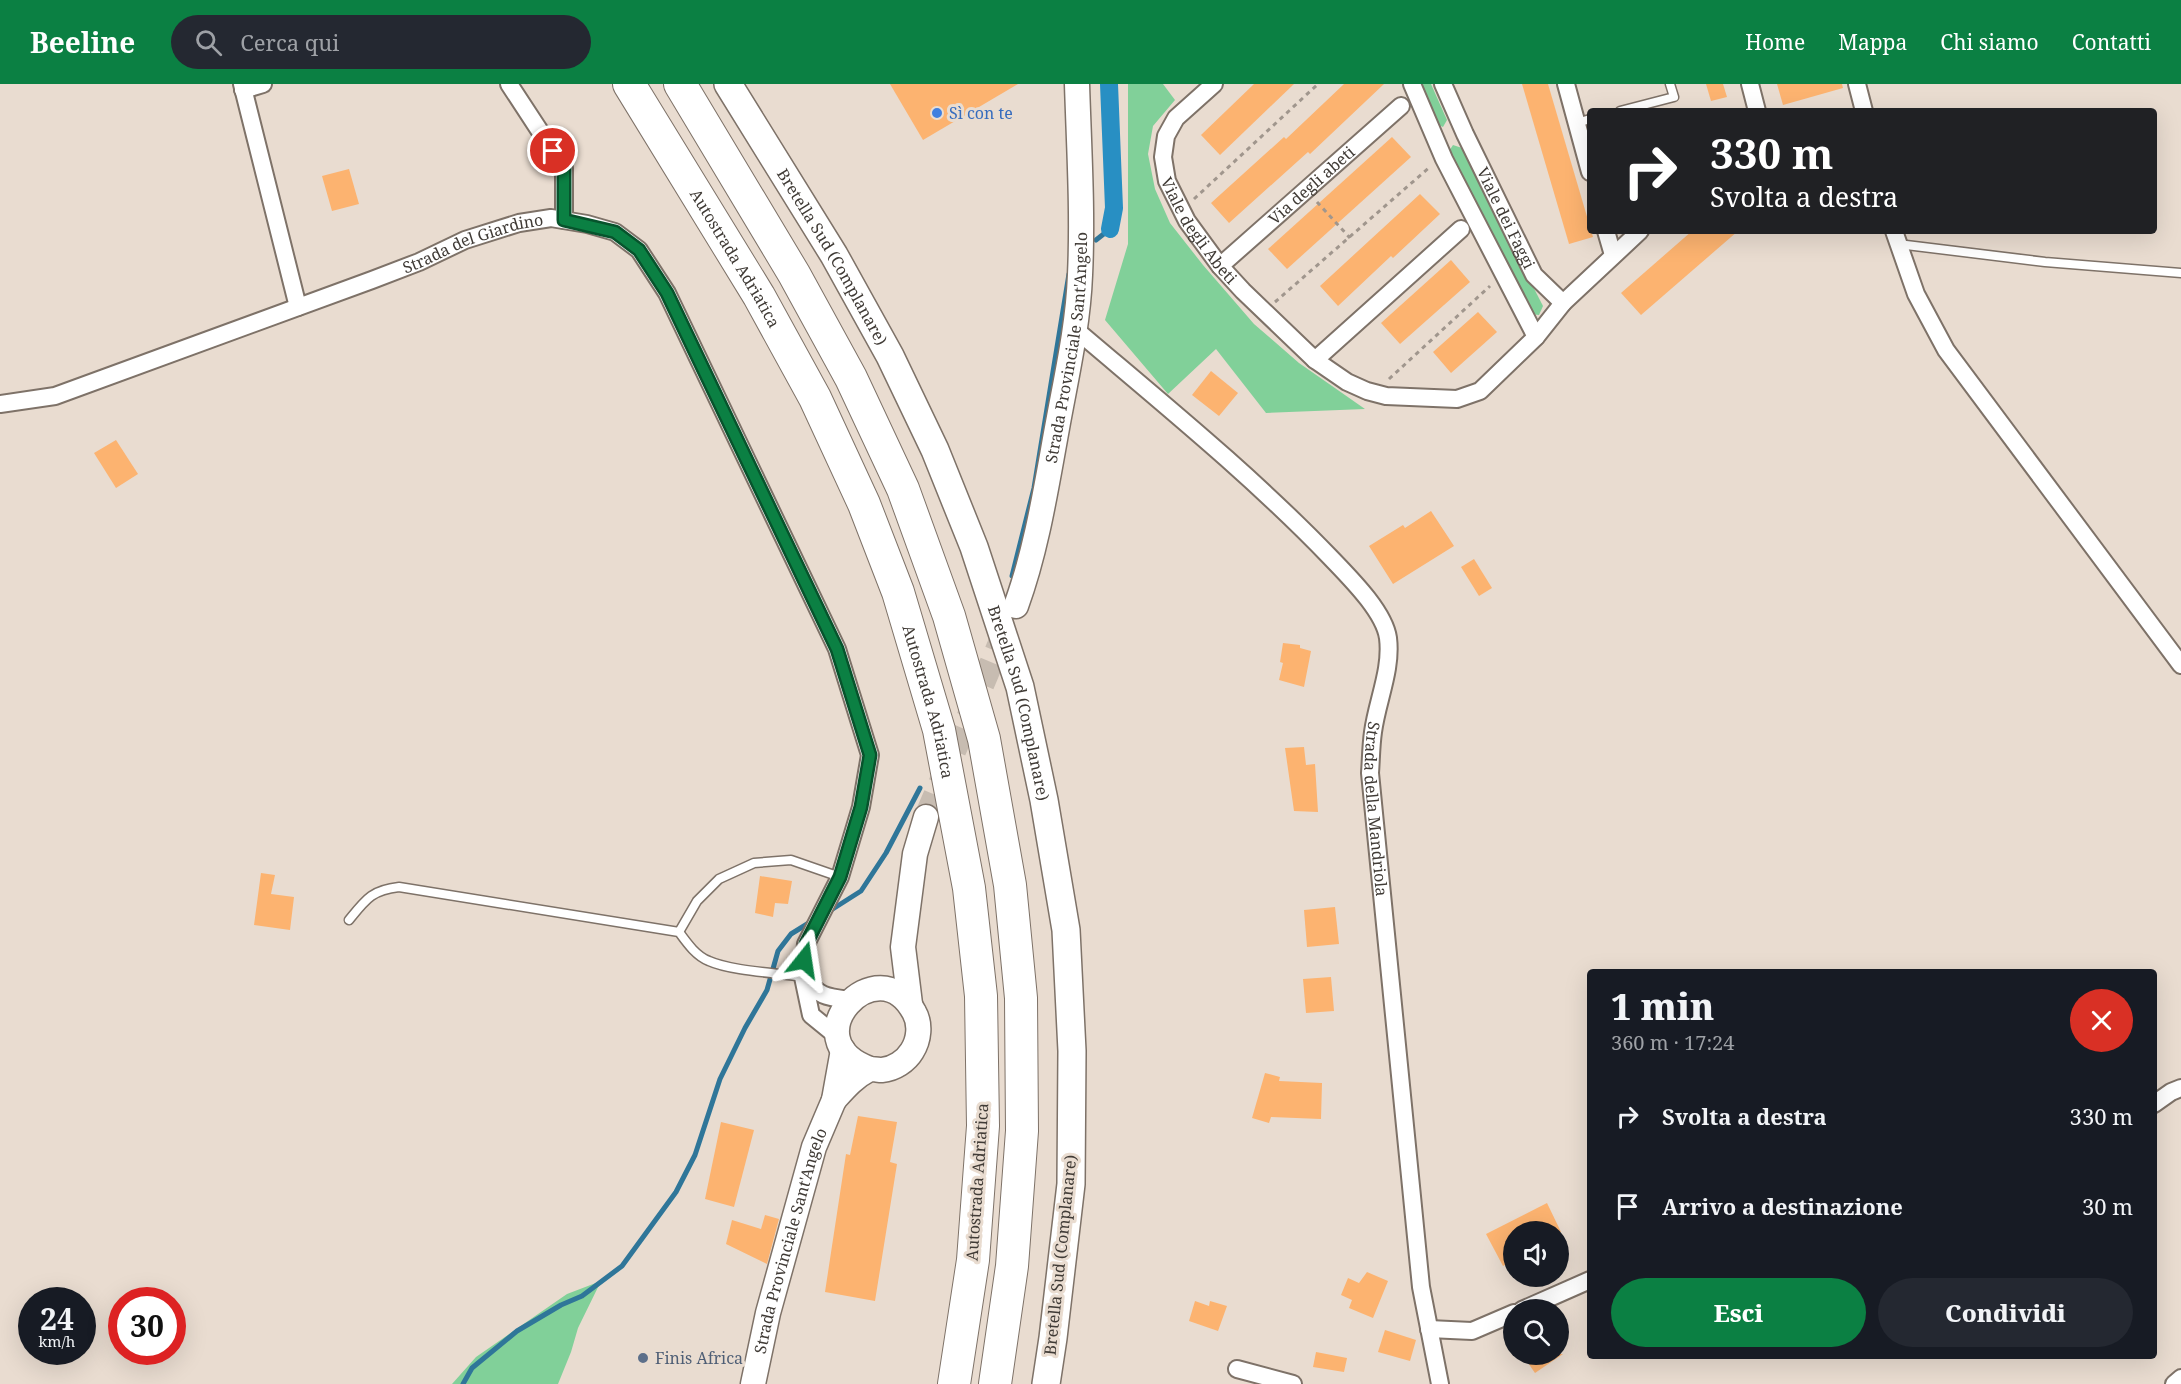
<!DOCTYPE html>
<html lang="it">
<meta charset="utf-8">
<style>
body{margin:0;font-family:"Noto Serif",serif;background:#242831;color:#f1f3f6;height:100vh;display:flex;flex-direction:column;font-size:22px;white-space:nowrap}
*{box-sizing:border-box;margin:0}
p{font-size:20px;color:#9ea1a6}
.icon{flex:none;width:33px;height:33px;fill:none;stroke:currentColor;stroke-width:2;stroke-linecap:round;stroke-linejoin:round}
.map{position:relative;flex:1;overflow:hidden}
.sheet{position:absolute;left:1587px;top:885px;width:570px;height:390px;display:flex;flex-direction:column;background:#171b24;border-radius:6px;box-shadow:0 6px 24px #0002}
.sheet>*{flex:none}
.hud{position:absolute;left:1587px;top:24px;width:570px;height:126px;border-radius:6px;box-shadow:0 6px 24px #0002;background:#202124;color:#fff;overflow:hidden}
.controls{position:absolute;left:1503px;top:1137px;display:grid;gap:12px}
.controls a{display:grid;place-items:center;width:66px;height:66px;border-radius:50%;background:#171b24;box-shadow:0 6px 24px #0002;font-size:30px}
.speed{position:absolute;left:18px;top:1203px;display:flex;gap:12px;font-size:30px;font-weight:700;text-align:center}
.speed>*{display:grid;place-content:center;width:78px;height:78px;border-radius:50%;background:#171b24;box-shadow:0 6px 24px #0002;line-height:1}
.speed small{font-size:15px;font-weight:400}
.speed .limit{border:9px solid #d22;background:#fff;color:#111}
.pin{position:absolute;display:grid;place-items:center;width:51px;height:51px;color:#fff;margin:-26px;border:3px solid #fff;border-radius:50%;box-shadow:0 2px 6px #0007}
.me{position:absolute;width:66px;margin:-33px;rotate:15deg;stroke-linejoin:round;filter:drop-shadow(0 0 4px #0008)}
.turn{display:flex;align-items:center;gap:21px;height:126px;padding:0 24px;font-size:27px}
.turn .icon{width:78px;height:78px;stroke-width:2.5}
.turn b{display:block;font-size:42px;line-height:51px}
.round{display:grid;place-items:center;flex:none;width:63px;height:63px;border-radius:32px;background:#242831}
.overview{display:flex;align-items:center;justify-content:space-between;height:102px;padding:0 24px}
h1{font-size:36px;font-weight:800;line-height:45px}
.action{display:flex;gap:12px;margin-top:auto;padding:12px 24px}
.action a{flex:1;height:69px;border-radius:36px;background:#0b8043;color:#fff;font-size:24px;font-weight:800;line-height:69px;text-align:center}
.action a+a{background:#242831;color:#f1f3f6}
ul{padding:0;list-style:none}
li{display:flex;align-items:center;gap:18px;height:90px;padding:0 24px}
li div{flex:1}
li b{display:block;font-size:22px}
li em{font-style:normal}
header{display:flex;align-items:center;gap:36px;box-sizing:border-box;height:84px;padding:0 30px;background:#0b8043;color:#fff}
header strong{font-size:28px}
nav{display:flex;gap:33px;margin-inline-start:auto;font-size:21px}
.search{width:420px;height:54px;background:#242831;display:flex;align-items:center;gap:15px;box-sizing:border-box;padding:0 21px;border-radius:33px;color:#9ea1a6;font-size:22px}
.map>svg:first-child{display:block}
</style>
<header>
<strong>Beeline</strong>
<div class="search"><svg class="icon" aria-label="search" viewBox="0 0 24 24"><circle cx="10" cy="10" r="6"/><path d="M15 15l6 6"/></svg>Cerca qui</div>
<nav><a>Home</a><a>Mappa</a><a>Chi siamo</a><a>Contatti</a></nav>
</header>
<div class="map">
<svg width="2181" height="1300" viewBox="0 0 2181 1300">
<rect width="100%" height="100%" fill="#e9dcd0"/>
<g fill="#81d099">
<polygon points="1128,0 1163,0 1175,16 1153,42 1148,70 1155,105 1170,139 1203,181 1254,240 1299,279 1365,325 1266,329 1216,265 1168,310 1105,236 1128,160"/>
<polygon points="1418,0 1431,0 1447,36 1443,43 1434,39"/>
<polygon points="1453,61 1462,64 1543,222 1539,231 1530,230 1449,67"/>
<polygon points="601,1197 578,1244 571,1268 558,1300 452,1300 476,1273 567,1210"/>
</g>
<g fill="none" stroke-linecap="round" stroke-linejoin="round">
<g stroke="#2f7699" stroke-width="5">
<polyline points="1096,156 1110,145"/>
<polyline points="1012,492 1034,404 1069,190"/>
<polyline points="828,828 861,807 886,769 920,704"/>
<polyline points="463,1300 472,1284 517,1247 561,1221 582,1212 622,1182 676,1108 695,1071 720,995 745,944 767,906 778,867 791,850 812,837"/>
</g>
<polyline stroke="#288fc3" stroke-width="18" points="1109,0 1114,124 1110,145"/>
</g>
<g fill="#fcb370">
<polygon points="890,0 1018,0 923,56"/>
<polygon points="1254,0 1294,0 1220,71 1201,51"/>
<polygon points="1344,0 1384,0 1310,70 1308,68 1229,139 1211,119 1284,53 1286,55"/>
<polygon points="1522,0 1548,0 1593,153 1569,160"/>
<polygon points="1706,0 1723,0 1727,13 1711,17"/>
<polygon points="1777,0 1842,0 1843,4 1783,21"/>
<polygon points="1392,53 1411,73 1287,185 1268,165"/>
<polygon points="349,85 359,120 332,127 322,92"/>
<polygon points="1420,110 1440,130 1393,174 1391,172 1338,222 1320,202"/>
<polygon points="1692,147 1738,147 1641,231 1621,209"/>
<polygon points="1451,176 1470,198 1400,260 1381,239"/>
<polygon points="1478,228 1497,248 1451,289 1433,268"/>
<polygon points="1211,287 1238,309 1219,332 1192,311"/>
<polygon points="116,356 138,390 116,404 94,369"/>
<polygon points="1431,427 1454,462 1393,500 1369,462 1403,441 1405,444"/>
<polygon points="1474,475 1492,504 1479,512 1461,483"/>
<polygon points="1283,559 1300,561 1300,564 1311,567 1304,603 1279,596 1283,579 1280,578"/>
<polygon points="1304,663 1306,681 1315,680 1318,728 1294,727 1285,664"/>
<polygon points="261,789 275,791 271,810 294,813 290,846 254,841"/>
<polygon points="760,792 792,797 788,820 775,819 773,833 755,829"/>
<polygon points="1335,823 1339,860 1307,863 1304,826"/>
<polygon points="1331,893 1334,927 1306,929 1303,895"/>
<polygon points="1265,989 1280,993 1279,997 1322,999 1321,1035 1271,1033 1269,1039 1252,1034"/>
<polygon points="858,1032 897,1038 890,1078 897,1080 875,1217 825,1208 846,1070 850,1071"/>
<polygon points="721,1038 754,1046 734,1123 705,1115"/>
<polygon points="1547,1119 1561,1148 1514,1148 1514,1176 1503,1182 1486,1150"/>
<polygon points="765,1131 779,1135 767,1180 726,1160 732,1136 761,1145"/>
<polygon points="1367,1188 1388,1197 1373,1234 1349,1224 1352,1216 1341,1211 1348,1194 1359,1199"/>
<polygon points="1195,1217 1209,1222 1210,1217 1227,1222 1218,1247 1189,1237"/>
<polygon points="1385,1246 1416,1256 1410,1277 1378,1268"/>
<polygon points="1316,1268 1347,1274 1344,1288 1313,1283"/>
<polygon points="1522,1270 1563,1270 1535,1289"/>
</g>
<g fill="none" stroke-linecap="round" stroke-linejoin="round">
<polyline stroke="#c7bcb1" stroke-width="24" stroke-dasharray="24 12" stroke-linecap="butt" points="926,733 1008,540"/>
<g stroke="#7e7268" stroke-width="11">
<g id="lane">
<polyline points="1620,27 1674,13 1670,0"/>
<polyline points="1577,39 1590,35"/>
<polyline points="1898,160 2045,178 2181,189"/>
<path d="M 349,836 C 366,815 372,806 399,803 L 679,848 C 687,859 696,872 709,877 C 731,887 778,889 803,893"/>
<polyline points="679,848 697,817 719,795 754,779 791,776 840,793"/>
</g>
</g>
<g stroke="#7e7268" stroke-width="20">
<g id="street">
<polyline points="242,0 298,223"/>
<polyline points="509,0 564,84 564,136"/>
<path id="s1" d="M 1214,0 L 1176,34 L 1166,52 L 1163,73 L 1167,97 L 1187,137 L 1220,182 L 1243,207 L 1315,276 L 1347,298 L 1367,307 L 1386,312 L 1457,315 L 1480,307 L 1536,253 L 1563,219 L 1640,147"/>
<polyline points="1412,0 1444,75 1536,253"/>
<path id="s2" d="M 1443,0 L 1465,50 L 1534,191 L 1563,219"/>
<polyline points="1566,0 1590,88"/>
<polyline points="1750,0 1757,27"/>
<polyline points="1857,0 1864,27"/>
<polyline points="243,6 263,0"/>
<polyline points="1606,147 1613,171"/>
<polyline points="1894,147 1916,210 1946,266 2181,581"/>
<path id="s3" d="M 1220,182 L 1401,22"/>
<path id="s4" d="M 1075,245 C 1162,319 1251,391 1330,473 C 1349,493 1384,527 1388,554 C 1392,586 1377,617 1373,648 C 1371,662 1371,676 1370,689 L 1421,1203 L 1440,1300"/>
<polyline points="1315,276 1461,145"/>
<path id="s5" d="M 0,320 L 55,312 L 372,196 L 419,178 L 465,156 L 519,139 L 551,134 L 587,140 L 615,148 L 639,166 L 667,209 L 837,565 L 870,671 L 861,723 L 840,793 L 806,860 L 803,893 L 811,931 L 838,953"/>
<path d="M 804,894 C 820,913 826,913 850,916"/>
<polyline points="2154,1020 2171,1008 2181,1004"/>
<polyline points="1522,1226 1590,1196"/>
<polyline points="1429,1245 1472,1247 1514,1229"/>
<polyline points="1237,1285 1293,1300"/>
<polyline points="2174,1300 2181,1294"/>
</g>
</g>
<g stroke="#7e7268" stroke-width="27">
<g id="secondary">
<path id="s6" d="M 1016,522 C 1037,464 1046,404 1057,344 C 1066,294 1078,243 1080,191 C 1083,128 1079,64 1077,0"/>
<polyline points="910,920 903,863 915,770 926,733"/>
<path d="M 834,1016 C 844,1005 854,993 868,986 C 873,984 877,986 882,986 C 894,985 906,977 912,967 C 919,956 921,940 914,928 C 878,860 789,956 870,985"/>
<path id="s7" d="M 753,1300 L 768,1229 L 814,1063 L 834,1016 L 843,966"/>
</g>
</g>
<g stroke="#7e7268" stroke-width="30">
<g id="primary">
<path id="s8" d="M 728,0 L 834,171 L 890,272 L 935,366 L 974,463 L 1020,603 L 1044,716 L 1066,846 L 1072,967 L 1071,1100 L 1053,1254 L 1046,1300"/>
</g>
</g>
<g stroke="#7e7268" stroke-width="34">
<g id="highway">
<path id="s9" d="M 629,0 L 759,212 L 815,314 L 864,420 L 898,508 L 939,646 L 969,804 L 981,912 L 983,1042 L 973,1176 L 954,1300"/>
<polyline points="680,0 794,190 851,294 903,405 949,532 984,655 1010,801 1021,914 1022,1047 1012,1182 995,1300"/>
</g>
</g>
<g stroke="#a0968d" stroke-width="3" stroke-dasharray="4.5 4.5" stroke-linecap="butt">
<polyline points="1194,115 1318,0"/>
<polyline points="1317,118 1350,154"/>
<polyline points="1275,218 1431,82"/>
<polyline points="1389,295 1490,202"/>
</g>
<use href="#lane" stroke="#fff" stroke-width="8"/>
<use href="#street" stroke="#fff" stroke-width="16"/>
<use href="#secondary" stroke="#fff" stroke-width="24"/>
<use href="#primary" stroke="#fff" stroke-width="27"/>
<use href="#highway" stroke="#fff" stroke-width="32"/>
</g>
<g fill="none" stroke-linecap="round" stroke-linejoin="round">
<g stroke="#07532c" stroke-width="15">
<polyline id="route" points="553,67 564,84 564,136 615,148 639,166 667,209 837,565 870,671 861,723 840,793 806,860 804,876"/>
</g>
<use href="#route" stroke="#0b8043" stroke-width="10"/>
</g>
<circle fill="#3f7fe0" stroke="#e9dcd0" stroke-width="2" cx="937" cy="29" r="6"/>
<circle fill="#5c6f8a" stroke="#e9dcd0" stroke-width="2" cx="643" cy="1274" r="6"/>
<g text-anchor="middle" stroke-width="6" stroke-linejoin="round" paint-order="stroke">
<g font-size="16" fill="#366cbe" stroke="#e9dcd0" text-anchor="start">
<text x="949" y="35">Sì con te</text>
</g>
<g font-size="16" fill="#403b36" stroke="#e9dcd0">
<text dy="6" stroke="none"><textPath href="#s3" startOffset="122">Via degli abeti</textPath></text>
<text dy="6" stroke="none"><textPath href="#s2" startOffset="148">Viale dei Faggi</textPath></text>
<text dy="6" stroke="none"><textPath href="#s1" startOffset="176">Viale degli Abeti</textPath></text>
<text dy="6" stroke="none"><textPath href="#s5" startOffset="501">Strada del Giardino</textPath></text>
<text dy="6" stroke="none"><textPath href="#s8" startOffset="202">Bretella Sud (Complanare)</textPath></text>
<text dy="6" stroke="none"><textPath href="#s9" startOffset="204">Autostrada Adriatica</textPath></text>
<text dy="6" stroke="none"><textPath href="#s6" startOffset="264">Strada Provinciale Sant'Angelo</textPath></text>
<text dy="6" stroke="none"><textPath href="#s9" startOffset="690">Autostrada Adriatica</textPath></text>
<text dy="6" stroke="none"><textPath href="#s8" startOffset="688">Bretella Sud (Complanare)</textPath></text>
<text dy="6" stroke="none"><textPath href="#s4" startOffset="616">Strada della Mandriola</textPath></text>
<text transform="translate(977 1098) rotate(-86)" y="6">Autostrada Adriatica</text>
<text dy="6" stroke="none"><textPath href="#s7" startOffset="148">Strada Provinciale Sant'Angelo</textPath></text>
<text transform="translate(1060 1171) rotate(-84)" y="6">Bretella Sud (Complanare)</text>
</g>
<g font-size="16" fill="#4e5e75" stroke="#e9dcd0" text-anchor="start">
<text x="655" y="1280">Finis Africa</text>
</g>
</g>
</svg>
<div class="controls">
<a><svg class="icon" aria-label="sound" viewBox="0 0 24 24"><path d="M4 9h4l5-4v14l-5-4H4zM17 9q2 3 0 6"/></svg></a>
<a><svg class="icon" aria-label="search" viewBox="0 0 24 24"><circle cx="10" cy="10" r="6"/><path d="M15 15l6 6"/></svg></a>
</div>
<div class="speed"><div>24<small>km/h</small></div><div class="limit">30</div></div>
<div class="pin" style="left:553px;top:67px;background:#d93025"><svg class="icon" aria-label="arrive" viewBox="0 0 24 24"><path d="M6 21V4h12l-3 4 3 4H6"/></svg></div>
<svg class="me" style="left:804px;top:876px" viewBox="-20 -20 40 40"><path d="M0-17L14 15 0 8-14 15z" fill="#0b8043" stroke="#fff" stroke-width="4"/></svg>
<div class="hud">
<div class="turn"><svg class="icon" aria-label="right" viewBox="0 0 24 24"><path d="M7 20v-9h11M14 6l5 5-5 5"/></svg><div><b>330 m</b>Svolta a destra</div></div>
</div>
<section class="sheet">
<div class="overview"><div><h1>1 min</h1><p>360 m · 17:24</p></div><a class="round" style="background:#d93025;color:#fff"><svg class="icon" aria-label="close" viewBox="0 0 24 24"><path d="M6 6l12 12M18 6L6 18"/></svg></a></div>
<ul>
<li><svg class="icon" aria-label="right" viewBox="0 0 24 24"><path d="M7 20v-9h11M14 6l5 5-5 5"/></svg><div><b>Svolta a destra</b></div><em>330 m</em></li>
<li><svg class="icon" aria-label="arrive" viewBox="0 0 24 24"><path d="M6 21V4h12l-3 4 3 4H6"/></svg><div><b>Arrivo a destinazione</b></div><em>30 m</em></li>
</ul>
<div class="action"><a>Esci</a><a>Condividi</a></div>
</section>
</div>
